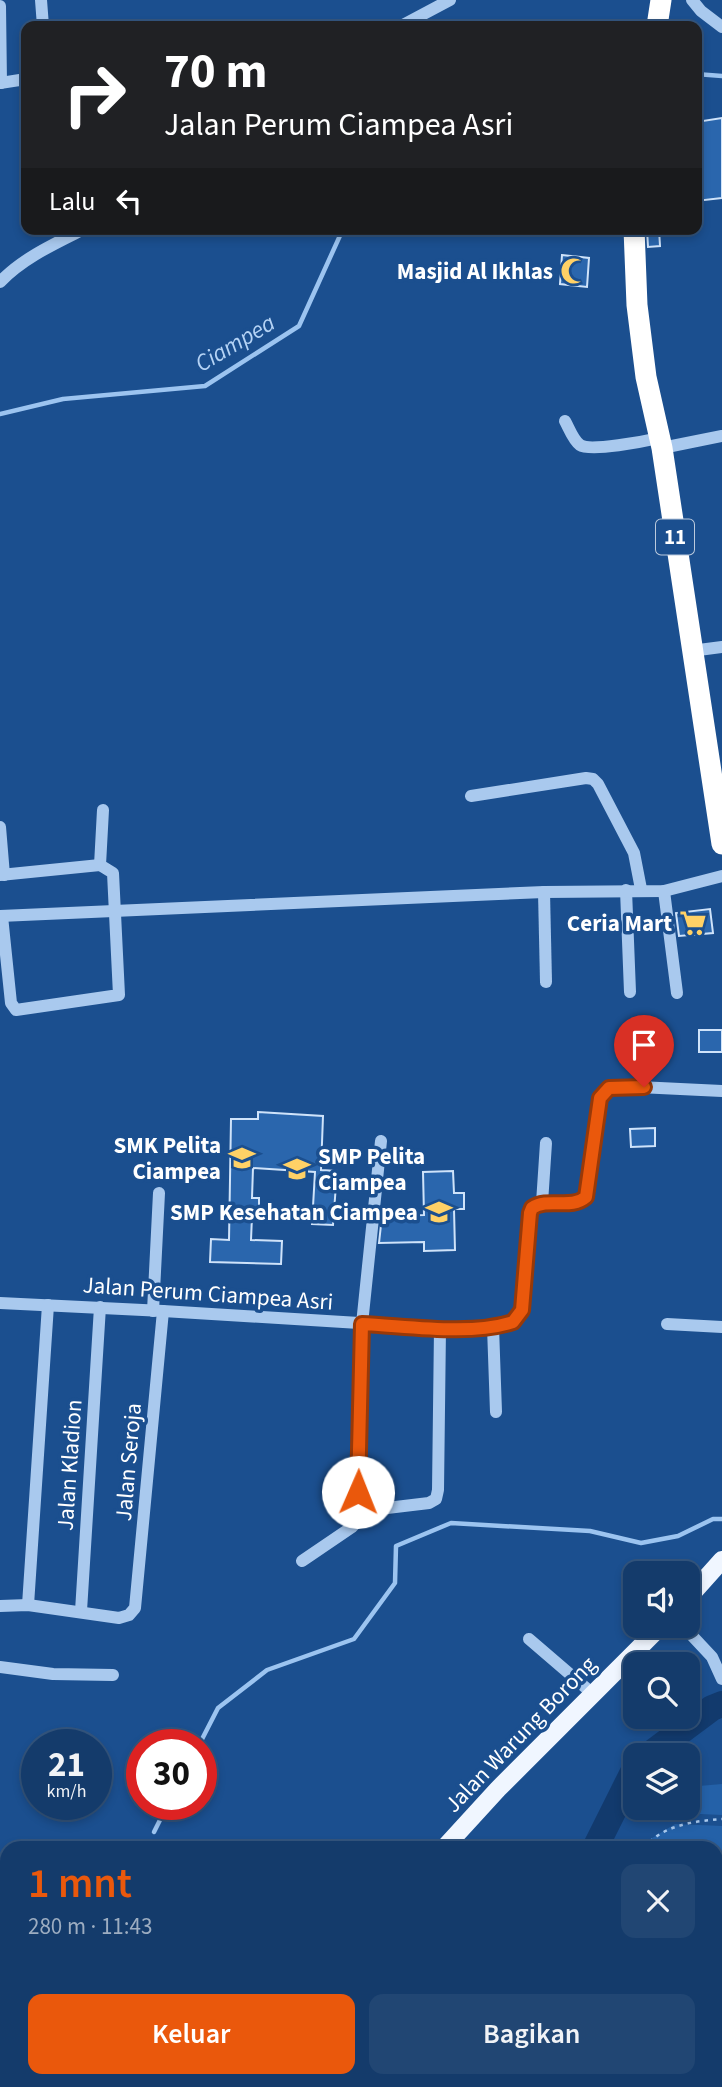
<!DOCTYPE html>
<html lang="id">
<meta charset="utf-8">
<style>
body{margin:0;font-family:"Source Sans 3",sans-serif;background:#214673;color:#f1f3f6;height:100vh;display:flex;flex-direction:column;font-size:26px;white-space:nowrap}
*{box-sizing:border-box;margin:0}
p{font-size:23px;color:#9dadc1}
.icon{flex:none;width:38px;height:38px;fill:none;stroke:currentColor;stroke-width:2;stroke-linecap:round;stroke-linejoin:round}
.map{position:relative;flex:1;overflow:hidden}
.details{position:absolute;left:0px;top:1841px;width:723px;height:247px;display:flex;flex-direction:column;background:#143b6b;border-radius:21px 21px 0 0;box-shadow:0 4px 10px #0003,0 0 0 2px #33557e}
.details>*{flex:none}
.top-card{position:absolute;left:21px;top:21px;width:681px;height:214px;border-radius:14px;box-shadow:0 4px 10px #0003,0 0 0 2px #33557e;background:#202124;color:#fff;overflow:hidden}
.fabs{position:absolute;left:623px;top:1561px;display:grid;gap:14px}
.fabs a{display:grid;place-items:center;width:77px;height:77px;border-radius:14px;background:#143b6b;box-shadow:0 4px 10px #0003,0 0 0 2px #33557e;font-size:35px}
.speed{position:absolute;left:21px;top:1729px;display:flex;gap:14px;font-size:35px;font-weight:700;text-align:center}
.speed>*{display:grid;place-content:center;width:91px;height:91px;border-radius:50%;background:#143b6b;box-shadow:0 4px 10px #0003,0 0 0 2px #33557e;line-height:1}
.speed small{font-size:18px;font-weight:400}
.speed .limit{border:10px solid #d22;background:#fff;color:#111}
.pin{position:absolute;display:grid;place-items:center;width:60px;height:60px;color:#fff;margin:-72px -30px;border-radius:50% 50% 50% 0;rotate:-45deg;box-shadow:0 0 7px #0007}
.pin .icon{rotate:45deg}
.me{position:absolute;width:77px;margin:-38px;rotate:1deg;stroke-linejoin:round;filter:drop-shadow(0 0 5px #0008)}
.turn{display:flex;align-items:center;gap:24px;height:147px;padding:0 28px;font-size:32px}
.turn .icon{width:91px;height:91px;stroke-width:2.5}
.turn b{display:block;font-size:49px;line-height:60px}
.then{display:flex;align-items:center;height:66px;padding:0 28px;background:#0003;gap:14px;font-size:26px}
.round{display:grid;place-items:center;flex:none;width:74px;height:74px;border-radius:14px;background:#214673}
.summary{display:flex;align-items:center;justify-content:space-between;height:119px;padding:0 28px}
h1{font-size:42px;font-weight:600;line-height:52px;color:#ea580c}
.button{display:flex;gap:14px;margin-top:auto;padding:14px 28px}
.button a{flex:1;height:80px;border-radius:14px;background:#ea580c;color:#fff;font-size:28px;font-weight:600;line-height:80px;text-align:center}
.button a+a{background:#214673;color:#f1f3f6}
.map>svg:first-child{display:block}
</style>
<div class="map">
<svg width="722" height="2087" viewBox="0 0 722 2087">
<rect width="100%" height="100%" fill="#1b4f8f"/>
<g fill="#2461a8">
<polygon points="722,1784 722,1815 679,1813 683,1808 688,1808 688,1801 699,1786"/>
<polygon points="675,1824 722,1826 722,2087 570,2087 563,2081 716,2081 716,1848 636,1848"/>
</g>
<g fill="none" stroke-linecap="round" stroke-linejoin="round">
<g stroke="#9cc4f0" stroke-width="4.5">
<polyline points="696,74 722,76"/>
<polyline points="0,414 63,399 205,386 299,326 343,229"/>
<polyline points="199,1745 218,1708 267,1670 354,1639 395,1583 396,1546 451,1523 590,1531 641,1543 678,1536 713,1519 722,1519"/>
<polyline points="154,1832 168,1804"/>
</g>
<g stroke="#123a6d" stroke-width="26">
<polyline points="649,1755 712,1708 722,1704"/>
<polyline points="595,1848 635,1768"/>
<polyline points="519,2087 520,2081"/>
</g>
</g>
<g fill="#2a66ad" stroke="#cfe3fa" stroke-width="2">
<polygon points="722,118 722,198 696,201 696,122"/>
<polygon points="647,229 659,229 660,246 648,247"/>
<polygon points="562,255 589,258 587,287 560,284"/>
<polygon points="710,909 713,933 679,936 676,913"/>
<rect x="699" y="1030" width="23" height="22"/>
<polygon points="258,1112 323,1116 321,1170 337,1171 333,1225 312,1224 315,1172 253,1168 252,1198 259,1198 259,1216 252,1216 251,1240 282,1241 281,1264 210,1262 211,1239 229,1240 231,1119 258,1119"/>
<polygon points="655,1128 655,1146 631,1147 630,1129"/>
<polygon points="453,1171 454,1193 464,1193 464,1209 454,1209 455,1250 424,1251 424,1242 379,1243 382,1216 424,1215 423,1172"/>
</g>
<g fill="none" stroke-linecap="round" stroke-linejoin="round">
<g stroke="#a9c9ee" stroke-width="2.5" stroke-dasharray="3.5 5" stroke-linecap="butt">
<path d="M 644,1848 C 662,1825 695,1821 722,1819"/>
<polyline points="610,2081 612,2087"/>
</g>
<g stroke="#a9c9ee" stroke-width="12">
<polyline points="41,0 43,26"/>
<polyline points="692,0 701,11 722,27"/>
<polyline points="0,6 1,83"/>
<polyline points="401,26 450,0"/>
<polyline points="0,83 26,79"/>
<path d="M 0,282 C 23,258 54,244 84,229"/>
<path d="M 565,421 C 569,428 573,440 580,445 C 590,452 646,441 659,438"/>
<polyline points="662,448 722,436"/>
<polyline points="691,651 722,647"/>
<polyline points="471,796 586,778 593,779 598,784 634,853 641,889"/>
<polyline points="0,827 4,875"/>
<polyline points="0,875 100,865"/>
<polyline points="626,890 630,992"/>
<polyline points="664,891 677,993"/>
<polyline points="544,892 546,982"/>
<polyline points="0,916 544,892 664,891 722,876"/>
<polyline points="2,916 11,1003 16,1010 119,995 113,873 100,865 103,810"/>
<polyline points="381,1141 362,1324 358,1492 362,1511 429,1503 436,1499 438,1490 440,1328"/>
<polyline points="542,1203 546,1143"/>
<polyline points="0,1303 163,1311 440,1328 504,1325 513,1322 522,1310 530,1213 532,1208 542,1203 577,1203 582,1201 589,1192 601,1098 609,1088 618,1086 722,1091"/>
<polyline points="153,1311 159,1193"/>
<polyline points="667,1324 722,1327"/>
<polyline points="493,1327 496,1412"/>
<polyline points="302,1561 352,1527 359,1520 362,1511"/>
<polyline points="28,1605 48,1305"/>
<polyline points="0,1606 28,1605 119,1618 129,1615 135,1608 163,1311"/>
<polyline points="81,1611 100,1307"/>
<polyline points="683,1626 712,1657 722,1679"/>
<polyline points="529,1639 593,1694"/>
<polyline points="0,1667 53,1674 113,1675"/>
<polyline points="0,2069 7,2068"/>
<polyline points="28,2081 31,2087"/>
<polyline points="59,2081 64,2087"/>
<polyline points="250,2087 255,2081"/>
</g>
<g stroke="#f0f6ff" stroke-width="18">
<polyline points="688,1598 722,1560"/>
<polyline points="444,1848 498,1789 661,1626"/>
<polyline points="113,2087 121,2081"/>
</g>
<g stroke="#fff" stroke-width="21">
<polyline points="657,26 661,0"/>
<polyline points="634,229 637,305 646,377 662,448 722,844"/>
</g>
</g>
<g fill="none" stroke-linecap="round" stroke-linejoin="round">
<g stroke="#983908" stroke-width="18">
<path id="route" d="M 358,1492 L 362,1324 C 407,1326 470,1336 513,1322 L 522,1310 L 530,1213 L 532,1208 C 548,1197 571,1210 586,1197 L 600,1098 L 609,1088 L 644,1087"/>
</g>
<use href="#route" stroke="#ea580c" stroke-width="12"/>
</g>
<defs>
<g id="mosque-bare" transform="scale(2.1)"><path d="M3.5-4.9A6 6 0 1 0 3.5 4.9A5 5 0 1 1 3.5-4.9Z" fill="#ffd166" stroke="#1b4f8f" stroke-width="2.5" paint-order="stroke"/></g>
<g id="supermarket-bare" transform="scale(2.1)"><path d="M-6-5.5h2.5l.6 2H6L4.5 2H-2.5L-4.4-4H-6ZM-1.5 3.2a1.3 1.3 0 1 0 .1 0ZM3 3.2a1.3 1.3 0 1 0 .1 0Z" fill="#ffd166" stroke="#1b4f8f" stroke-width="2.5" paint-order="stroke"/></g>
<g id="school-bare" transform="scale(2.1)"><path d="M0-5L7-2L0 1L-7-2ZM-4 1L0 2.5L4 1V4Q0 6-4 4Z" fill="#ffd166" stroke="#1b4f8f" stroke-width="2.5" paint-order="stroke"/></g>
</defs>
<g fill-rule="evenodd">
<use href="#mosque-bare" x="574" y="271"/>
<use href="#supermarket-bare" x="693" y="923"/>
<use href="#school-bare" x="242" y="1158"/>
<use href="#school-bare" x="297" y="1169"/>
<use href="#school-bare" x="439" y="1212"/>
</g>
<g text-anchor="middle" stroke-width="7" stroke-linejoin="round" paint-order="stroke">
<rect fill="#1b4f8f" stroke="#bbcadd" stroke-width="2" x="656" y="519.5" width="38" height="35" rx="5"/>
<g font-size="21" font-weight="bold" fill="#fff">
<text x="675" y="544">11</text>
</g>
<g font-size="23" font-weight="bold" fill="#fff" stroke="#1b4f8f" text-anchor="end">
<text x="553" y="279">Masjid Al Ikhlas</text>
<text x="672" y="931">Ceria Mart</text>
<text x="221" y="1153">SMK Pelita<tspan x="221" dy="26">Ciampea</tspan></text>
<text x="318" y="1164" text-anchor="start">SMP Pelita<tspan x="318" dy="26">Ciampea</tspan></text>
<text x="418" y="1220">SMP Kesehatan Ciampea</text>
</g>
<g font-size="23" fill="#fff" stroke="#1b4f8f">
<text transform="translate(208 1293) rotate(4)" y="8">Jalan Perum Ciampea Asri</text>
<text transform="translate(128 1462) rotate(-85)" y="8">Jalan Seroja</text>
<text transform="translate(69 1465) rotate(-86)" y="8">Jalan Kladion</text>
<text transform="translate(520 1734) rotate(-46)" y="8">Jalan Warung Borong</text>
</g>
<g font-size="24" font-style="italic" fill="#b5d3f5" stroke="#1b4f8f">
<text transform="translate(235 343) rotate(-31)" y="8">Ciampea</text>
</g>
</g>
</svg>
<div class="fabs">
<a><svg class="icon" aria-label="sound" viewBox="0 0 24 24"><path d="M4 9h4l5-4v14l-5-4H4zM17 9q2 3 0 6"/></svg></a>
<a><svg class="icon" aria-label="search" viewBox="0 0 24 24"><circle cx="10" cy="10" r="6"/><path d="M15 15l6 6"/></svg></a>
<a><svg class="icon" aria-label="layers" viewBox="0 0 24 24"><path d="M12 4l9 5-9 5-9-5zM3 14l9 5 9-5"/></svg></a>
</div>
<div class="speed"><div>21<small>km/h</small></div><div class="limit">30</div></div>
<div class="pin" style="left:644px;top:1087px;background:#d93025"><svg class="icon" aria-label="arrive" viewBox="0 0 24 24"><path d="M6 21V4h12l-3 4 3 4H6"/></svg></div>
<svg class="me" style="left:358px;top:1492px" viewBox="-20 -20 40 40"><circle r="19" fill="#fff"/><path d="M0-13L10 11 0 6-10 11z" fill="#ea580c"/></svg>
<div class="top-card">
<div class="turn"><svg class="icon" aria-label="right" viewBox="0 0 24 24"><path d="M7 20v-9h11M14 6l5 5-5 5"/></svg><div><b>70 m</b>Jalan Perum Ciampea Asri</div></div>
<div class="then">Lalu<svg class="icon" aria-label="left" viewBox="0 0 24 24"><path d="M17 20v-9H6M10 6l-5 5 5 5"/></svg></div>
</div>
<section class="details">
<div class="summary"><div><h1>1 mnt</h1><p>280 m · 11:43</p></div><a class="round"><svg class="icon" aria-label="close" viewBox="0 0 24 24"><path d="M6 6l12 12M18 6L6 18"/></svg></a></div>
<div class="button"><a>Keluar</a><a>Bagikan</a></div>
</section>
</div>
